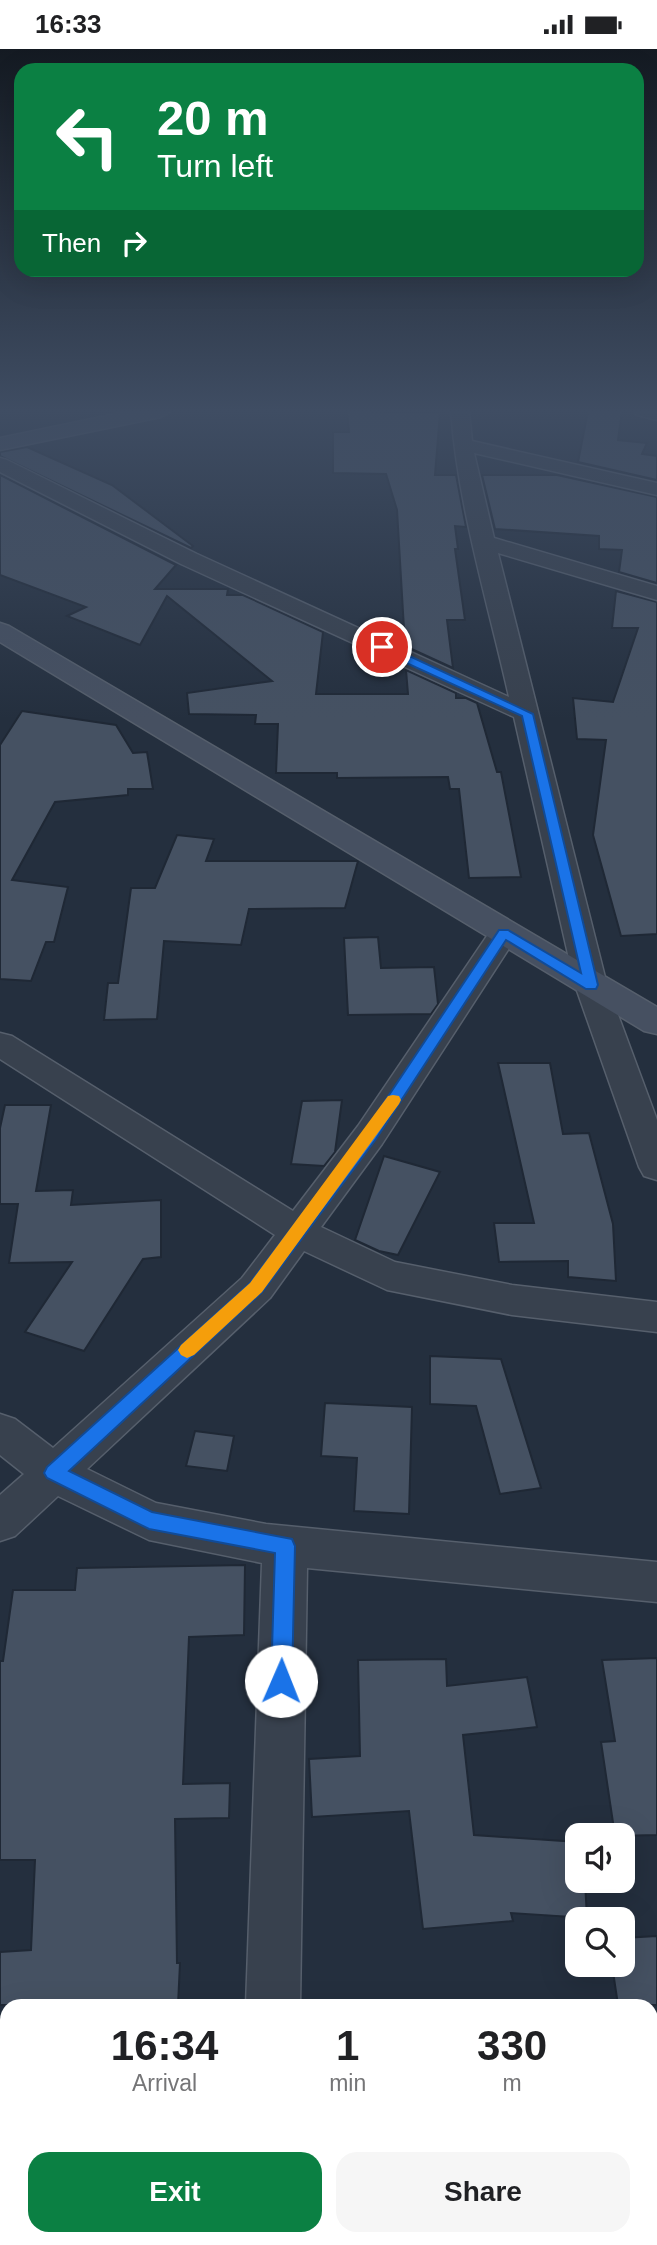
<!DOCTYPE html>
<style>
body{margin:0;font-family:Helvetica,sans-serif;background:#f6f6f6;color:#202124;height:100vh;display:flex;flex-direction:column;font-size:26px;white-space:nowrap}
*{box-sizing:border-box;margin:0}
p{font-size:23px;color:#757577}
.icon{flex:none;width:38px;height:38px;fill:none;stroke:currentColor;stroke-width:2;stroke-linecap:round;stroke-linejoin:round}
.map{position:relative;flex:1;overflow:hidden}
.panel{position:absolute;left:0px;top:1950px;width:658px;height:247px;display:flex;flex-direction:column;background:#fff;border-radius:21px 21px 0 0;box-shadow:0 7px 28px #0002}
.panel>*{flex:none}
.banner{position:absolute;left:14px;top:14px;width:630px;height:214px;border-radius:21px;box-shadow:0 7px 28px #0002;background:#0b8043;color:#fff;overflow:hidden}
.controls{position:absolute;left:565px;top:1774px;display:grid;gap:14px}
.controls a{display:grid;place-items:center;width:70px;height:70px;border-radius:14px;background:#fff;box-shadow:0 7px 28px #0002;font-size:35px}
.pin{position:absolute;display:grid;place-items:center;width:60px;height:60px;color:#fff;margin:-30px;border:4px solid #fff;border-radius:50%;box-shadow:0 2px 7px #0007}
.me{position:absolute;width:77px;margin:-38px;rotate:1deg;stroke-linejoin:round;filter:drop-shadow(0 0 5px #0008)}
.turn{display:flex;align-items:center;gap:24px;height:147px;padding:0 28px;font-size:32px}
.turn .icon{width:91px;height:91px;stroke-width:2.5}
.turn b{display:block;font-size:49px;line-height:60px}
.then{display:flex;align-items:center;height:66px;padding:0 28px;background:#0003;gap:14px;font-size:26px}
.eta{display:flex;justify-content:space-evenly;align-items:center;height:119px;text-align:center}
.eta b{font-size:42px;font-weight:700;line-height:49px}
.action{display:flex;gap:14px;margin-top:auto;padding:14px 28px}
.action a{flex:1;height:80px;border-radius:21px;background:#0b8043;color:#fff;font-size:28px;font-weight:700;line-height:80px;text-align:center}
.action a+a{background:#f6f6f6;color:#202124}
.status{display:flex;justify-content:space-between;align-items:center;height:49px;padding:0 35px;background:#fff;direction:ltr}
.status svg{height:19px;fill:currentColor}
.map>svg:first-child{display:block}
</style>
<div class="status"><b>16:33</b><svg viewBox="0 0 49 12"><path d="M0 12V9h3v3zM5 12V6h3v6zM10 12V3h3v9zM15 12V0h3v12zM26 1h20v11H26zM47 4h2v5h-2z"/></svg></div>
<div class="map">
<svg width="657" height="2196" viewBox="0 0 657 2196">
<rect width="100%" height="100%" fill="#242f3e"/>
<g fill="#455162" stroke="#1f2835" stroke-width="2">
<polygon points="347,362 440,364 435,426 456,426 466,478 455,477 458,500 455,500 465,571 447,571 453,619 405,597 397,461 386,425 333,424 333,383 349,383"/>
<polygon points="588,362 622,362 618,391 647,394 642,405 657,407 657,431 578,413"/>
<polygon points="27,398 112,436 193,497 191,499 0,407 0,403"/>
<polygon points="0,426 176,516 155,540 228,540 227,546 243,546 323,583 316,645 408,645 406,621 456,644 456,649 466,649 477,654 497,723 501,723 521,828 469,829 459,740 450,740 448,728 337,729 337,724 276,724 278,675 255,675 256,666 189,665 187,644 272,632 167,547 140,596 67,567 86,558 0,526"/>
<polygon points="482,426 557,426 657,448 657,534 619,523 622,501 599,500 599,487 495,480"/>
<polygon points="616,542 657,553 657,885 621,887 593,786 606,691 577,690 573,649 613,653 638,579 612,579"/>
<polygon points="22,662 116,676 133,704 147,703 153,740 128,740 128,746 55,753 12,831 68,838 54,893 46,893 31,932 0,930 0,696"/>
<polygon points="177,786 214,790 206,812 358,812 345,859 249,860 241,896 164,892 157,970 104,971 108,934 118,934 131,839 155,839"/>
<polygon points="378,888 381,919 434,918 438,955 431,965 348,966 344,889"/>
<polygon points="498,1014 550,1014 563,1085 589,1084 613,1175 616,1232 568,1228 568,1212 499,1213 494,1174 534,1174"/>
<polygon points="342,1051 335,1103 324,1117 291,1115 302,1052"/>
<polygon points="5,1056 51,1056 36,1142 73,1141 71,1156 161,1151 161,1208 143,1210 84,1302 25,1283 72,1213 9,1214 18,1155 0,1155 0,1079"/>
<polygon points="384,1107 440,1123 398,1206 379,1202 355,1191"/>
<polygon points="430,1307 501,1310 541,1439 500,1445 476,1357 430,1355"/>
<polygon points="325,1354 412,1358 409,1465 354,1462 357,1409 321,1407"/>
<polygon points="195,1382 234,1387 227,1422 186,1417"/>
<polygon points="245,1516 244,1586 189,1588 183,1735 230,1734 229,1769 175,1770 177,1914 180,1914 178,1956 0,1956 0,1903 31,1901 35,1811 0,1811 0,1612 3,1612 13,1541 75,1541 77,1519"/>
<polygon points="657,1609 657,1786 615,1787 601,1693 615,1692 602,1611"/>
<polygon points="446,1610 447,1637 527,1628 537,1678 463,1686 474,1786 578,1793 578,1832 585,1832 587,1869 511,1864 513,1872 423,1880 409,1762 312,1768 309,1710 360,1707 358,1611"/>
<polygon points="657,1887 657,1956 618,1956 612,1916 623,1916 623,1889"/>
</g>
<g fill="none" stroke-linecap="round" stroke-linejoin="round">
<g stroke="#565f6c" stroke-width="3">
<g id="street">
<path d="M 451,362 L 469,362 L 472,392 L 657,434 L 657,446 L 474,404 L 494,489 L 657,537 L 657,551 L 498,504 L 607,936 L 657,1071 L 657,1131 L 644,1127 L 639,1118 L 575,936 L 514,668 L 181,515 L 0,423 L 0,409 L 7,411 L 197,505 L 509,648 C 488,554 458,458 451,362 Z"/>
<polygon points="634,362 657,362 657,371 637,366"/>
<polygon points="504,875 515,878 519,884 382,1095 321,1178 395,1213 512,1236 657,1253 657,1283 512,1266 387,1241 304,1202 270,1249 87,1420 156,1454 266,1475 657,1513 657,1553 307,1519 300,1956 246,1956 262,1514 149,1491 58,1447 15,1487 0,1492 0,1446 24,1425 0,1406 0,1365 15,1370 53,1399 242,1229 275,1186 0,1010 0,984 12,987 293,1162 358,1077 493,878"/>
<polygon points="657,2031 657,2087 651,2089 651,2033"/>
<polygon points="220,2189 298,2189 295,2196 217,2196"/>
</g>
</g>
<g stroke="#565f6c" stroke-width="3">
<g id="secondary">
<polygon points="130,362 171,362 161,368 0,401 0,389"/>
<polygon points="0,574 9,577 657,958 657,985 644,982 0,593"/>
</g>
</g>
<use href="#street" fill="#38414e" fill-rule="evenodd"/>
<use href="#secondary" fill="#465061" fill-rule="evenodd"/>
</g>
<linearGradient id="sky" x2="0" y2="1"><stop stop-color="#141a22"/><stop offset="0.54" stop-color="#3f4d63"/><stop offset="1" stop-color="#3f4d63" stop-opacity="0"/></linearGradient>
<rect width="657" height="670" fill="url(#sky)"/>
<polygon fill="#1a73e8" stroke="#114b97" stroke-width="2" points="378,596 386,596 533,665 598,936 596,940 586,940 506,891 376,1090 262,1243 69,1422 152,1463 292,1490 295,1497 292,1632 289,1639 281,1642 274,1639 271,1632 275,1504 149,1480 47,1429 44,1424 47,1418 250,1234 365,1082 499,881 508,881 581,924 522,667 378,601"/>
<polygon fill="#f59e0b" points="393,1046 399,1047 401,1051 399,1055 262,1243 194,1306 187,1309 181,1306 178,1301 181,1296 250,1234 388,1047"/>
</svg>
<div class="controls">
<a><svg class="icon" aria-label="sound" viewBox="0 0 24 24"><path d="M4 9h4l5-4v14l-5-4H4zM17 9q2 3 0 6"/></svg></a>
<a><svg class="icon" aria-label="search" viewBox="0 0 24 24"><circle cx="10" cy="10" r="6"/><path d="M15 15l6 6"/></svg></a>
</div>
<div class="pin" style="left:382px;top:598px;background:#d93025"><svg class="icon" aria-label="arrive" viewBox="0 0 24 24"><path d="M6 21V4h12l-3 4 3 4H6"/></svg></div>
<svg class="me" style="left:281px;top:1632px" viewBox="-20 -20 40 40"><circle r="19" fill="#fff"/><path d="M0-13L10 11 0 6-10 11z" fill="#1a73e8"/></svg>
<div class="banner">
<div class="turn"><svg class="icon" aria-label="left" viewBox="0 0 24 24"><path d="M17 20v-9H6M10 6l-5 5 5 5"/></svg><div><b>20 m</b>Turn left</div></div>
<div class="then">Then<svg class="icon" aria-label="right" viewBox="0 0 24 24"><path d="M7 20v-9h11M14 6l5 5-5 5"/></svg></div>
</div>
<section class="panel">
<div class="eta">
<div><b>16:34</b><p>Arrival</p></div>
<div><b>1</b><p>min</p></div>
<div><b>330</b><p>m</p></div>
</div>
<div class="action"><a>Exit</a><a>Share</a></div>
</section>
</div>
